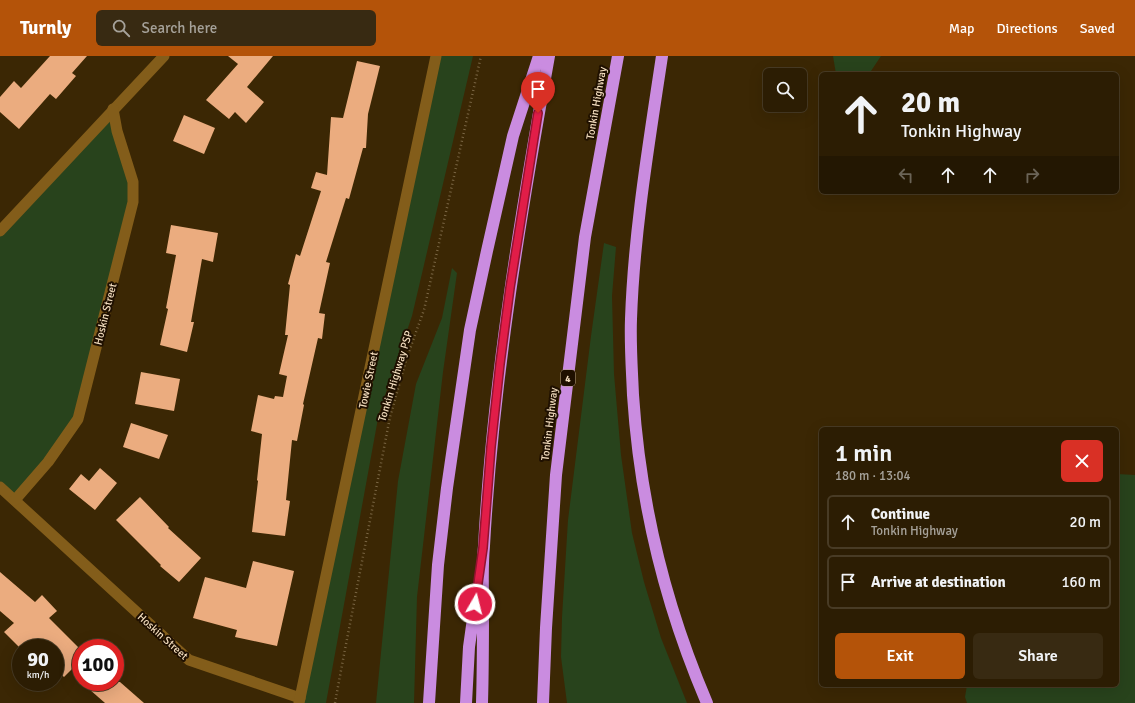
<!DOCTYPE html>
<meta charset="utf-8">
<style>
body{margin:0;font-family:Signika,sans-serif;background:#382a12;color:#f1f3f6;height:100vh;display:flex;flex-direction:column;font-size:15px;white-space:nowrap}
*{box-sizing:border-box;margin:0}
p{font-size:13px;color:#a6a29a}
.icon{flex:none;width:22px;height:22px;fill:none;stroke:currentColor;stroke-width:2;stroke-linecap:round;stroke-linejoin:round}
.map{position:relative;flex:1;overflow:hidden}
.side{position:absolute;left:819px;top:371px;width:300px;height:260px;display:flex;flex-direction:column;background:#2c1d03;border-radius:6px;box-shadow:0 4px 16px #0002,0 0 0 1px #483b25}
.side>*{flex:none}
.guide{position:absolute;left:819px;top:16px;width:300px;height:122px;border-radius:6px;box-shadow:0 4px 16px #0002,0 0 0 1px #483b25;background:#2c1d03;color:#f1f3f6;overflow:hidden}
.fabs{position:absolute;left:763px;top:12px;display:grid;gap:8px}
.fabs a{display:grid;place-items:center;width:44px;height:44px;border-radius:6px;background:#2c1d03;box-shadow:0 4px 16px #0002,0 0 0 1px #483b25;font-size:20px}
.speed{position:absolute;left:12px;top:583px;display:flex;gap:8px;font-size:20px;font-weight:700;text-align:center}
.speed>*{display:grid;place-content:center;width:52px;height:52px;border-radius:50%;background:#2c1d03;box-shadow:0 4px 16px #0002,0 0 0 1px #483b25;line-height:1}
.speed small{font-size:10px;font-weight:400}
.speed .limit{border:6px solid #d22;background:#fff;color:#111}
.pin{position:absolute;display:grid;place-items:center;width:34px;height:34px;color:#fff;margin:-41px -17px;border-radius:50% 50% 50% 0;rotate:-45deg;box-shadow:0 0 4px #0007}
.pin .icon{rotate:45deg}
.me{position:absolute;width:44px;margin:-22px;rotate:8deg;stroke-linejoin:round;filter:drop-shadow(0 0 3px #0008)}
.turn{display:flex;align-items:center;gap:14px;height:84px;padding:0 16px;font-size:18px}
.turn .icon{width:52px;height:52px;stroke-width:2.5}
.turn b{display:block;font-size:28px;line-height:34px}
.lanes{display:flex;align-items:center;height:38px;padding:0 16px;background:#0003;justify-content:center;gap:20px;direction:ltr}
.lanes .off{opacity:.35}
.round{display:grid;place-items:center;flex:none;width:42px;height:42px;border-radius:6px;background:#382a12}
.overview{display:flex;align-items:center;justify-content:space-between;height:68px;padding:0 16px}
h1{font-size:24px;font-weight:600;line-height:30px}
.primary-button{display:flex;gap:8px;margin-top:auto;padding:8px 16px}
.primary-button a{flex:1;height:46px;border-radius:6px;background:#b45309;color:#fff;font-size:16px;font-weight:600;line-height:46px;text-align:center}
.primary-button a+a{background:#382a12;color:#f1f3f6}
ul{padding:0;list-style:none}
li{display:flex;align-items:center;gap:12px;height:54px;margin:0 8px 6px;padding:0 8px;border:2px solid #483b25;border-radius:6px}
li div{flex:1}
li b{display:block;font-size:15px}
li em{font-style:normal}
header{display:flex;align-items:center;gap:24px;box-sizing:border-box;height:56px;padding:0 20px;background:#b45309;color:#fff}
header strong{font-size:19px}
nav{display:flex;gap:22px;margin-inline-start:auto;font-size:14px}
.search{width:280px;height:36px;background:#382a12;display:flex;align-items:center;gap:10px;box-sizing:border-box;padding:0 14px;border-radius:6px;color:#a6a29a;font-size:15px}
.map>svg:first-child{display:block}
</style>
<header>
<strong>Turnly</strong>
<div class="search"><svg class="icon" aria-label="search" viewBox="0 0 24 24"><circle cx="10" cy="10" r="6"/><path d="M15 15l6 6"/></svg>Search here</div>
<nav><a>Map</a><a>Directions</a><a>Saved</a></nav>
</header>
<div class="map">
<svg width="1135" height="647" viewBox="0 0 1135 647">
<rect width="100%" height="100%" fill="#3b2704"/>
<g fill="#28431c">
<polygon points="436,0 473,0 412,260 379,357 326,647 299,647"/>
<polygon points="833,0 881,0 869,18 836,18"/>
<polygon points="113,53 133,126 78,363 15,444 0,431 0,175"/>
<polygon points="604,187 616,191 612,240 614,318 621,399 632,477 644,526 661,582 687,647 567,647 561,601 562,561 568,464 591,280"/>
<polygon points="452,212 457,217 443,316 417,541 414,647 376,647 398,425 416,328 442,262"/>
<polygon points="1117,418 1135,419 1135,647 967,647 965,641 967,629 1117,629"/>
</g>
<g fill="#ebac7f">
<polygon points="50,0 87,0 72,17 76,20 56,43 50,38 19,73 0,56 0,41 14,25 21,32"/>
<polygon points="228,0 273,0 247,31 264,46 246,67 235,56 229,63 206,44 238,8"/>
<polygon points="357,5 380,10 368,58 366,92 363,92 349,143 346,142 326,206 330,207 319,257 325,258 322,283 318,282 303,348 304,349 297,385 292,384 286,444 290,445 285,480 252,476 258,425 257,424 262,378 251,375 258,339 274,343 275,340 283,341 287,320 279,318 288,279 285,279 290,229 288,228 296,198 300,200 321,135 311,132 316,116 327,119 331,61 343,62"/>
<polygon points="184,59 215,72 204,98 173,85"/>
<polygon points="171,169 218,177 213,206 202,203 191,266 194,266 187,296 160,289 168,253 166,252 176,199 166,197"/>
<polygon points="141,316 180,323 174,355 135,348"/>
<polygon points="131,367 168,379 159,403 123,391"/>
<polygon points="100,412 117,427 95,454 69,433 81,418 89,425"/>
<polygon points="140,441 169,471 168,472 201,502 179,526 160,510 161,509 116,464"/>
<polygon points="253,505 294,515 277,590 235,581 237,574 193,562 205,521 246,532"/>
<polygon points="0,516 35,546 42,539 57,555 49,562 81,594 81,604 64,621 55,612 55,592 20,592 4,576 14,567 0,555"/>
<polygon points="81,626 120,626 144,647 105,647"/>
</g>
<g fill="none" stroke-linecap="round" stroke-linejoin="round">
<polyline stroke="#7a6644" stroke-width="2.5" stroke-dasharray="1 3" stroke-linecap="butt" points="335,647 342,609 390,361 407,301 424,254 481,0"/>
<g stroke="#835d1a" stroke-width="11">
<polyline points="0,175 164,0"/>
<polyline points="0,431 189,604 300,642"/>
<polyline points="15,444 48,406 78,363 133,146 133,126 117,75 113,53"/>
<polyline points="299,647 436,0"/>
</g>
<g stroke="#ca8ce0" stroke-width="12">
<path d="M 662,0 C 649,87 634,175 631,263 C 630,289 632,314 633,339 C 640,446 665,549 707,647"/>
<polyline points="429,647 438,509 447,432 470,274 487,195 513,80 539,0"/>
<polyline points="466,647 469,591 477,534"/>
<path d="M 482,647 C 483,614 483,582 483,549 C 483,529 482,509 484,490 C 493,325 520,162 549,0"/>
<polyline points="543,647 546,572 556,419 585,181 618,0"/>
</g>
</g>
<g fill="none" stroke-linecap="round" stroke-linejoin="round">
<g stroke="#92132f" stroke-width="10">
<polyline id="route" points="475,548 483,492 491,391 500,308 510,232 538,57"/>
</g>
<use href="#route" stroke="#e11d48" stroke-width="7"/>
</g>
<g text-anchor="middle" stroke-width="4" stroke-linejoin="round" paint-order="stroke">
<rect fill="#1f1000" stroke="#b3a085" stroke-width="1" x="561" y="314" width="14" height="16" rx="3"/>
<g font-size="10" font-weight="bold" fill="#f3ddbe">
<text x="568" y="326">4</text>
</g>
<g font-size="11" fill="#f3ddbe" stroke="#1f1000">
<text transform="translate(596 47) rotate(-80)" y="4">Tonkin Highway</text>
<text transform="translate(105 258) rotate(-76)" y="4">Hoskin Street</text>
<text transform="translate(395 320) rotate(-73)" y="4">Tonkin Highway PSP</text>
<text transform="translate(368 324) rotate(-78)" y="4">Towie Street</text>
<text transform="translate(549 368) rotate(-83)" y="4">Tonkin Highway</text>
<text transform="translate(163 580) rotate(42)" y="4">Hoskin Street</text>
</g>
</g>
</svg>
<div class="fabs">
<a><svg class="icon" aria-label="search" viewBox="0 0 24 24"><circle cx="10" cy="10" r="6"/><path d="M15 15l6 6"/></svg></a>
</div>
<div class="speed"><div>90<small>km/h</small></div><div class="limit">100</div></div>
<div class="pin" style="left:538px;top:57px;background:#d93025"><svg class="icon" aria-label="arrive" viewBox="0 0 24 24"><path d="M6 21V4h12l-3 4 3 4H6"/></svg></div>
<svg class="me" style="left:475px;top:548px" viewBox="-20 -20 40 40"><circle r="17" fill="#e11d48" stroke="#fff" stroke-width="3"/><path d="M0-11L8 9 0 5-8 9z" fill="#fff"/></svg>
<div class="guide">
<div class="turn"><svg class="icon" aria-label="ahead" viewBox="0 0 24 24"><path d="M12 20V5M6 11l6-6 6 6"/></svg><div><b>20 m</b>Tonkin Highway</div></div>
<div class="lanes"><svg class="icon off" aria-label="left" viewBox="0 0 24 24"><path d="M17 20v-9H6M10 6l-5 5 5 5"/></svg><svg class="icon" aria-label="ahead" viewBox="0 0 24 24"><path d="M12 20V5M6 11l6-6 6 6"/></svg><svg class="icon" aria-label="ahead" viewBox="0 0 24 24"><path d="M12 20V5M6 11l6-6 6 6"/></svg><svg class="icon off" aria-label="right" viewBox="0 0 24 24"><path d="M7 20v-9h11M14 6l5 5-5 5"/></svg></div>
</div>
<section class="side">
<div class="overview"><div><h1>1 min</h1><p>180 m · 13:04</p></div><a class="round" style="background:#d93025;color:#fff"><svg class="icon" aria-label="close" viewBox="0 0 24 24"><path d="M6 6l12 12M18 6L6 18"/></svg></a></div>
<ul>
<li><svg class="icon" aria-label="ahead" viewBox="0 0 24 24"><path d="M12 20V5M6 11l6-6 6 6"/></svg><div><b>Continue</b><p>Tonkin Highway</p></div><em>20 m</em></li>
<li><svg class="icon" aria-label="arrive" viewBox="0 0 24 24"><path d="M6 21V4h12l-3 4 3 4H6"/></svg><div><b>Arrive at destination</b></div><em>160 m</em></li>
</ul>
<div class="primary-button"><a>Exit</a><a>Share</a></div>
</section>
</div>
